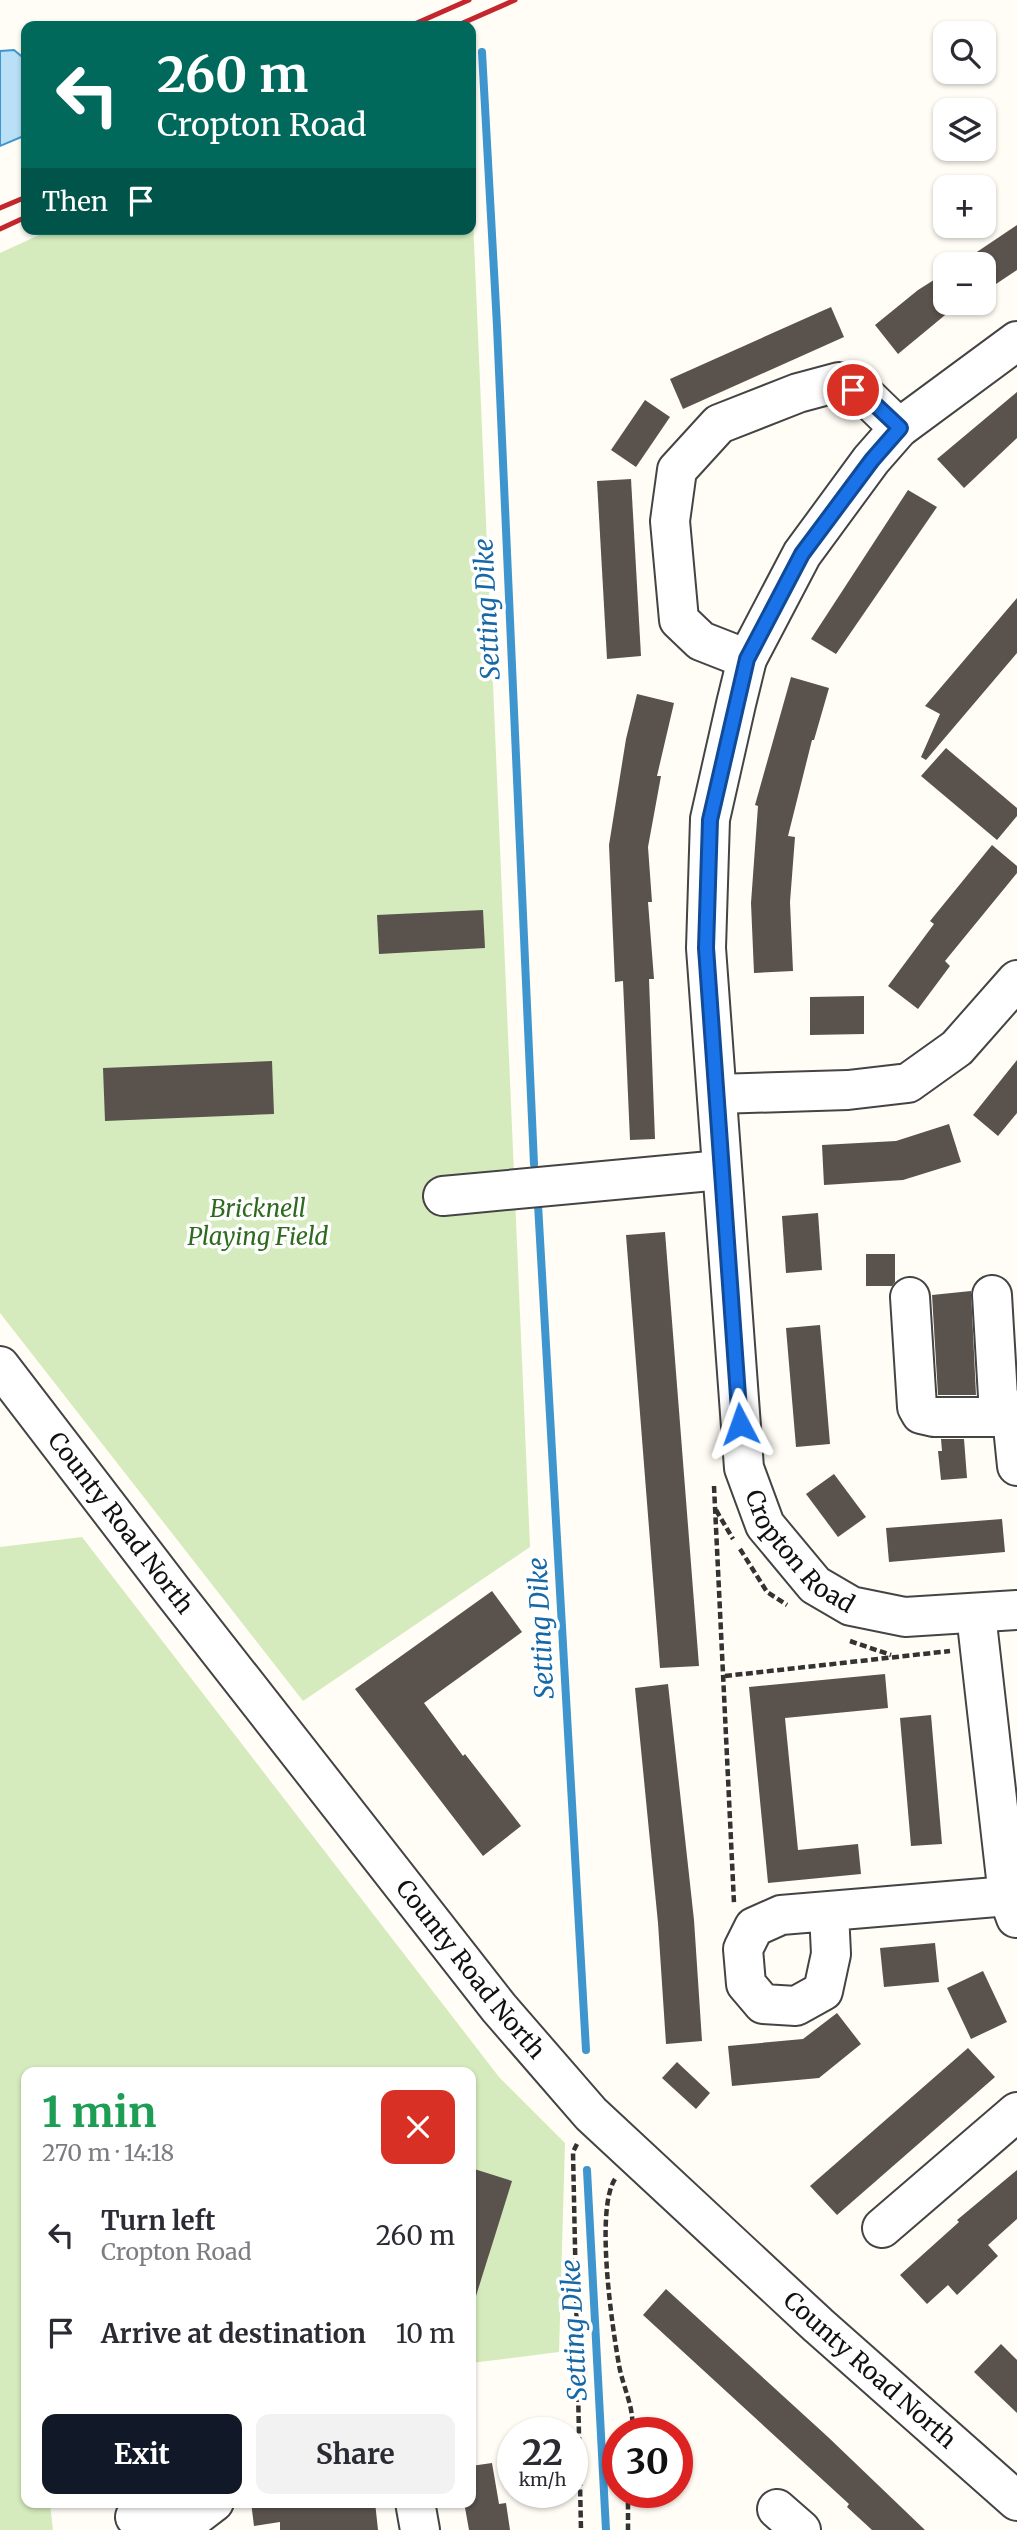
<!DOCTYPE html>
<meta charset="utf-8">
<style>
body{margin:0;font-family:Merriweather,serif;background:#f2f2f3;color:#2b2b33;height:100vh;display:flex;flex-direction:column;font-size:26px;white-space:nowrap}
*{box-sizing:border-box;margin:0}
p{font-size:23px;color:#7c7c81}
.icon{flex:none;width:38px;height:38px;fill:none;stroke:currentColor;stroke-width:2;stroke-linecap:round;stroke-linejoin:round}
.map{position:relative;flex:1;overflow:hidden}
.sheet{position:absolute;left:21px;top:2067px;width:455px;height:441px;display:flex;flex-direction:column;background:#fff;border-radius:14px;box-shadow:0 2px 5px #0004}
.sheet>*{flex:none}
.banner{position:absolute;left:21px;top:21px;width:455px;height:214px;border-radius:14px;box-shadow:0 2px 5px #0004;background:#00695c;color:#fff;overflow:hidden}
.fabs{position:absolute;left:933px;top:21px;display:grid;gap:14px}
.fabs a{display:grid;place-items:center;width:63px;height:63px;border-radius:14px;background:#fff;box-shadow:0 2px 5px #0004;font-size:35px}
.speed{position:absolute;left:497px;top:2417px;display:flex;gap:14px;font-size:35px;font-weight:700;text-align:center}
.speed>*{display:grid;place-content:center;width:91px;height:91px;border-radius:50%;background:#fff;box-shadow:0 2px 5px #0004;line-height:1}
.speed small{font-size:18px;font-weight:400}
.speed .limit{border:10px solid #d22;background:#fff;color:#111}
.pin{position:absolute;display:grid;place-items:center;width:60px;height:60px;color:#fff;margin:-30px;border:4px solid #fff;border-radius:50%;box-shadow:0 2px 7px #0007}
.me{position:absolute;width:77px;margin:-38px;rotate:356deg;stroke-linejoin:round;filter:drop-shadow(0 0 5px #0008)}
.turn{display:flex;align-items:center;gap:24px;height:147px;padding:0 21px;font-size:32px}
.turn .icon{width:91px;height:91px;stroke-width:2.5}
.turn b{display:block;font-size:49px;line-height:60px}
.then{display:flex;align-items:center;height:66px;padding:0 21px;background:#0003;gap:14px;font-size:26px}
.round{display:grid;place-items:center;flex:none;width:74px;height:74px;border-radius:14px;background:#f2f2f3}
.summary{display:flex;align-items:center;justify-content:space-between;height:119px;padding:0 21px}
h1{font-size:42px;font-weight:700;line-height:52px;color:#1e9e55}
.button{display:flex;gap:14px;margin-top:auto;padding:14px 21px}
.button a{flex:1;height:80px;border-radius:14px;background:#111827;color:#fff;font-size:28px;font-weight:700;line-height:80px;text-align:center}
.button a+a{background:#f2f2f3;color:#2b2b33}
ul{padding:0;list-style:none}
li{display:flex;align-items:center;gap:21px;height:98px;padding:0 21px}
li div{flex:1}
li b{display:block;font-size:26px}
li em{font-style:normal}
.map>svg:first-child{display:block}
</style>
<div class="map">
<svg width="1017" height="2530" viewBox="0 0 1017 2530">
<rect width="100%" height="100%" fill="#fffdf5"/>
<g fill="#d5ebbd">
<polygon points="471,172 530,1547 303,1701 0,1313 0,253 52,229 471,229"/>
<polygon points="82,1537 499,2077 565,2143 559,2352 471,2363 471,2072 26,2072 26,2502 50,2503 53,2530 0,2530 0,1547"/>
</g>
<polygon fill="#b9e0f7" stroke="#3f96cf" stroke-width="2" points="14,50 26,60 26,135 0,146 0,51"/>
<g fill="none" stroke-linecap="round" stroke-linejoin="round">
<g stroke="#3f96cf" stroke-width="8">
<polyline points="482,52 497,326 534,1164"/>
<polyline points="538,1204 586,2050"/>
<polyline points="587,2170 606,2530"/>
</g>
</g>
<g fill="#5a524d">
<polygon points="1017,225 1017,270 984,292 984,264 959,264"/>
<polygon points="945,273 945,303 968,303 958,309 956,306 898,354 875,325 918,290"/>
<polygon points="831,307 844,337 683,409 670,379"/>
<polygon points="1017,392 1017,438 964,488 937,459"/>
<polygon points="645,400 670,417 636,467 611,450"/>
<polygon points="631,479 641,656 607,659 597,481"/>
<polygon points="908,490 937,507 836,654 811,639"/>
<polygon points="1017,598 1017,653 926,760 921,757 940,714 925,706"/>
<polygon points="791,677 829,688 814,740 812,740 788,836 795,837 790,902 793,971 754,973 751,903 758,806 755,805"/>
<polygon points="637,694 674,703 657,776 661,776 648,847 652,902 648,902 654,979 649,979 655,1139 630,1140 623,981 615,982 609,845 626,739"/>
<polygon points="946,748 1017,808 1017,816 997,840 921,776"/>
<polygon points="992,845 1017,866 1017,873 945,961 950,966 918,1009 888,986 934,924 930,921"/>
<polygon points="483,910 485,948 379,954 377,915"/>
<polygon points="864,996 864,1034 810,1035 810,997"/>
<polygon points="1017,1060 1017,1113 998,1136 973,1115"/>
<polygon points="272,1061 274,1114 105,1121 103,1068"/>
<polygon points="949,1124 961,1162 903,1180 824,1185 822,1145 896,1141"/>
<polygon points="818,1213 822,1270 786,1273 782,1216"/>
<polygon points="665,1232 699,1666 660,1668 626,1235"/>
<polygon points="866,1254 895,1254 895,1282 892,1286 866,1286"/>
<polygon points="971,1291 976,1395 938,1395 932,1295"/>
<polygon points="820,1325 830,1444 796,1447 786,1328"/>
<polygon points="941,1439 964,1439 967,1478 941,1480 938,1451 942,1451"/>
<polygon points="834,1474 866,1517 838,1537 806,1494"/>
<polygon points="1002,1519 1005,1552 889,1562 886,1528"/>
<polygon points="492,1591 522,1632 424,1703 463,1756 465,1754 521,1826 483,1856 355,1689"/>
<polygon points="885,1674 888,1708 785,1718 798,1850 858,1844 861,1874 768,1883 749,1687"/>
<polygon points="668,1684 694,1920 702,2041 666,2044 658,1923 635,1688"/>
<polygon points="931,1715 942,1844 911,1846 900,1718"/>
<polygon points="935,1943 939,1982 884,1987 880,1948"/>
<polygon points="983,1971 1007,2022 971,2039 947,1988"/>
<polygon points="837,2013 861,2044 819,2078 732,2086 728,2046 803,2039"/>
<polygon points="968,2048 995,2077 837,2215 810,2186"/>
<polygon points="677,2062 710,2093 696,2109 662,2078"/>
<polygon points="471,2168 512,2181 476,2296 471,2295"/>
<polygon points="1017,2170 1017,2219 988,2245 998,2256 957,2295 948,2285 927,2304 900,2275 959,2222 957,2220"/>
<polygon points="666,2289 828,2437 925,2530 872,2530 847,2507 849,2504 643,2315"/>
<polygon points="1001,2344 1017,2360 1017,2413 974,2372"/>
<polygon points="492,2463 499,2504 506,2503 510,2530 469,2530 464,2502 471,2502 471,2466"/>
<polygon points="251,2502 375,2502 378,2530 280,2530 280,2522 254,2526"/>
</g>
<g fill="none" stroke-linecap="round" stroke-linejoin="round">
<g stroke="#444" stroke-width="42">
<g id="minor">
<path id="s1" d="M 1017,341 L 899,428 L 871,460 L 802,554 L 747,659 L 736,704 L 710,819 L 706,948 L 744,1468 L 765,1525 L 815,1585 L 851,1606 L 905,1617 L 1017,1610"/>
<polyline points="747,659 701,641 679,620 670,521 677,470 719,424 798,393 839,382 867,397 899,428"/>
<polyline points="717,1094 848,1090 908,1083 957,1048 1017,980"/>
<polyline points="443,1196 721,1170"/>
<polyline points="992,1295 998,1397 1012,1417 1017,1466"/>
<polyline points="910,1297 917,1407 921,1414 934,1417 1017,1417"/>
<path id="s2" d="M 0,1366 L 174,1593 L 499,2008 L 591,2114 L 818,2325 L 1017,2501"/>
<polyline points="976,1614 1008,1896 1016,1918"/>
<polyline points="829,1912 831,1954 823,1991 796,2006 763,2004 746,1984 743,1949 754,1927 781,1915 1008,1896"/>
<polyline points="882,2228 1017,2112"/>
<polyline points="415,2502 420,2530"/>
<polyline points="777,2509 801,2530"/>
<polyline points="135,2517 180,2528 214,2502"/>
</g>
</g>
<g stroke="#333" stroke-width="4.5" stroke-dasharray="7 3.5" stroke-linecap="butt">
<polyline points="714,1486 734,1903"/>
<polyline points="716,1510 733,1539"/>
<polyline points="740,1549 767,1592 787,1605"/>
<polyline points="850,1641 891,1655"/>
<polyline points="725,1676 950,1651"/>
<polyline points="577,2144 573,2152 581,2530"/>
<path d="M 615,2179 C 595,2210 612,2326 619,2365 C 623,2388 635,2408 632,2432"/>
<polyline points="628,2492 628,2530"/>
</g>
<use href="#minor" stroke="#fff" stroke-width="38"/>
<g stroke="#c4262e" stroke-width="5">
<polyline points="410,26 469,0"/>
<polyline points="456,26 515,0"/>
<polyline points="0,208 26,197"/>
<polyline points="0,229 26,217"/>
</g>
</g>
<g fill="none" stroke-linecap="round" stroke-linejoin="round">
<g stroke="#114b97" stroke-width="18">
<polyline id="route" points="740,1424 706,948 710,820 747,659 802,554 872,460 900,428 867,397 853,390"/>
</g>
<use href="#route" stroke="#1a73e8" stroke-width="12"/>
</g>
<g text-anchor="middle" stroke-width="7" stroke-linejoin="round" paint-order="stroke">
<g font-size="24" font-style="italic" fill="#2f6b1f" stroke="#fff">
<text x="258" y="1217">Bricknell<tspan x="258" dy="28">Playing Field</tspan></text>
</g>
<g font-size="24" fill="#111" stroke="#fff">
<text dy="8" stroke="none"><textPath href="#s2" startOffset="198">County Road North</textPath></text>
<text dy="8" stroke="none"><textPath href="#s1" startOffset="1342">Cropton Road</textPath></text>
<text dy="8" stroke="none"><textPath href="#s2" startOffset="765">County Road North</textPath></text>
<text dy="8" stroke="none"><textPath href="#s2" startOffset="1332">County Road North</textPath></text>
</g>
<g font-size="26" font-style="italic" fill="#1768a6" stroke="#fff">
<text transform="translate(487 609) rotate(-93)" y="9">Setting Dike</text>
<text transform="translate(541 1628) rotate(-93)" y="9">Setting Dike</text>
<text transform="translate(574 2330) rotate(-93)" y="9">Setting Dike</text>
</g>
</g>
</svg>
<div class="fabs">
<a><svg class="icon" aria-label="search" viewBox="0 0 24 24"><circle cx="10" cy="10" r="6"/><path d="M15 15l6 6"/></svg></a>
<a><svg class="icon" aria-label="layers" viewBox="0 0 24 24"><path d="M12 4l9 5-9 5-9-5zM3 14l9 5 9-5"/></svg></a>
<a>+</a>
<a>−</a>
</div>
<div class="speed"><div>22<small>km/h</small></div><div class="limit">30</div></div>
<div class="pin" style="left:853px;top:390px;background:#d93025"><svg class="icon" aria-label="arrive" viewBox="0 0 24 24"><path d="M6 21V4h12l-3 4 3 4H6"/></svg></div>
<svg class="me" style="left:740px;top:1424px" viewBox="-20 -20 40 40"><path d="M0-17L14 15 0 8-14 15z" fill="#1a73e8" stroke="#fff" stroke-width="4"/></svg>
<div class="banner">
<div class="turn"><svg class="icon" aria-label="left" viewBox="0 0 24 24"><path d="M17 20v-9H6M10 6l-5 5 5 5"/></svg><div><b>260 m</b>Cropton Road</div></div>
<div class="then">Then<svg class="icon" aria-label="arrive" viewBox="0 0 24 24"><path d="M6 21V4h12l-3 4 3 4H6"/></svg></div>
</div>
<section class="sheet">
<div class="summary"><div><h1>1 min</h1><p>270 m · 14:18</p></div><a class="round" style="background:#d93025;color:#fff"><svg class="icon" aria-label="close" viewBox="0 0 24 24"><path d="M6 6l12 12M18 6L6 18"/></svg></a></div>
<ul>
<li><svg class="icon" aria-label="left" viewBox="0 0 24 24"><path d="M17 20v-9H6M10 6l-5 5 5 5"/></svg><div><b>Turn left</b><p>Cropton Road</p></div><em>260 m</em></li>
<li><svg class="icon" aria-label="arrive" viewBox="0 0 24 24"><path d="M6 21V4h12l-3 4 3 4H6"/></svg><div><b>Arrive at destination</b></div><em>10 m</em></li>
</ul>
<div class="button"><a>Exit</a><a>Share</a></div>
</section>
</div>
